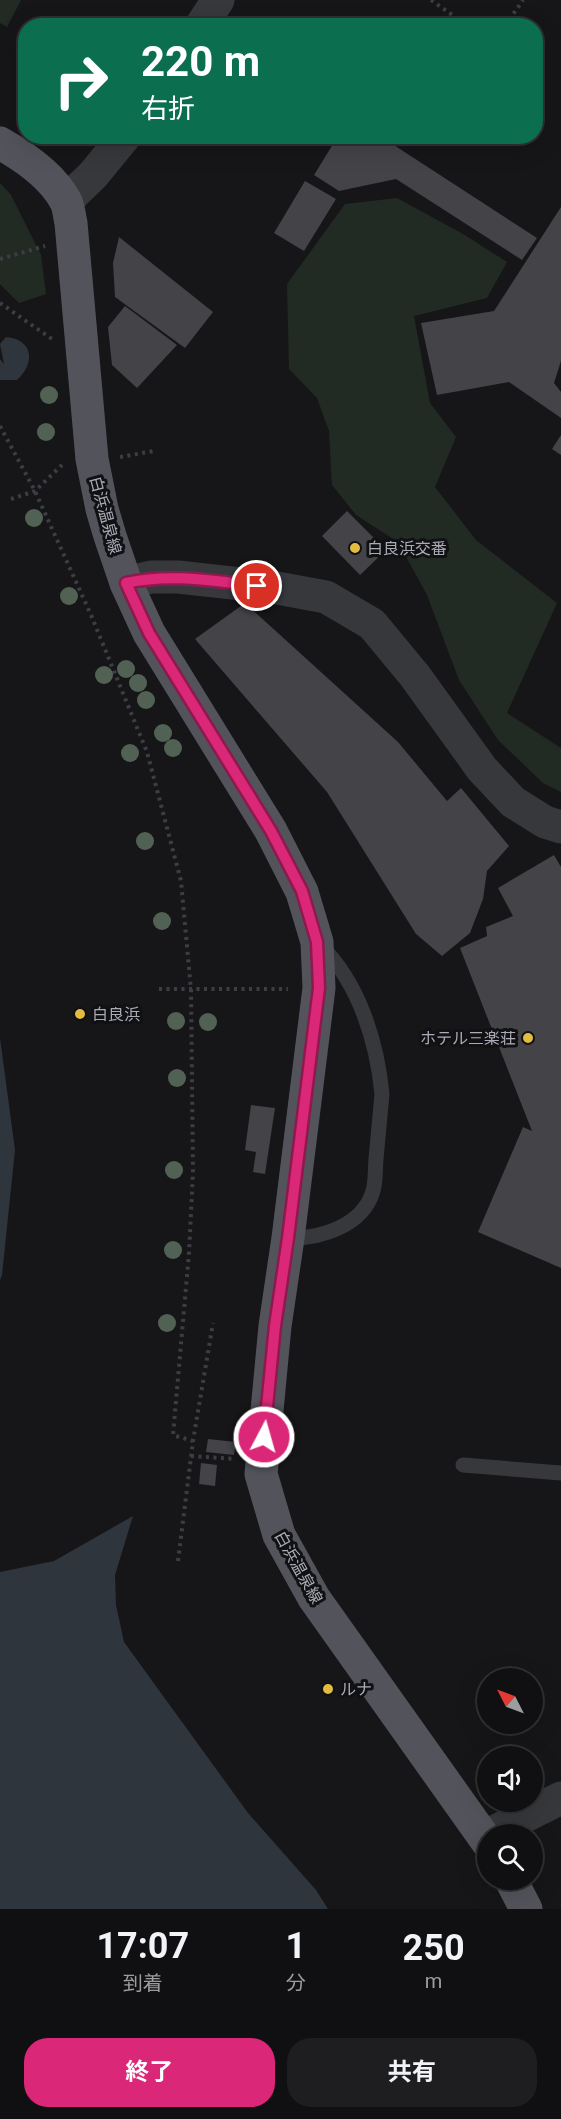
<!DOCTYPE html>
<html lang="ja">
<meta charset="utf-8">
<style>
body{margin:0;font-family:Roboto,"Noto Sans JP",sans-serif;background:#1e1e20;color:#f1f3f6;height:100vh;display:flex;flex-direction:column;font-size:22px;white-space:nowrap}
*{box-sizing:border-box;margin:0}
p{font-size:20px;color:#9c9d9f}
.icon{flex:none;width:33px;height:33px;fill:none;stroke:currentColor;stroke-width:2;stroke-linecap:round;stroke-linejoin:round}
.map{position:relative;height:1909px;overflow:hidden}
.drawer{display:flex;flex-direction:column;background:#101012;flex:1}
.drawer>*{flex:none}
.guide{position:absolute;left:18px;top:18px;width:525px;height:126px;border-radius:24px;box-shadow:0 6px 24px #0002,0 0 0 2px #303032;background:#0b6e4f;color:#fff;overflow:hidden}
.needle{width:39px;rotate:312deg}
.tools{position:absolute;left:477px;top:1668px;display:grid;gap:12px}
.tools a{display:grid;place-items:center;width:66px;height:66px;border-radius:50%;background:#101012;box-shadow:0 6px 24px #0002,0 0 0 2px #303032;font-size:30px}
.pin{position:absolute;display:grid;place-items:center;width:51px;height:51px;color:#fff;margin:-26px;border:3px solid #fff;border-radius:50%;box-shadow:0 2px 6px #0007}
.me{position:absolute;width:66px;margin:-33px;rotate:6deg;stroke-linejoin:round;filter:drop-shadow(0 0 4px #0008)}
.turn{display:flex;align-items:center;gap:21px;height:126px;padding:0 24px;font-size:27px}
.turn .icon{width:78px;height:78px;stroke-width:2.5}
.turn b{display:block;font-size:42px;line-height:51px}
.eta{display:flex;justify-content:space-evenly;align-items:center;height:102px;text-align:center}
.eta b{font-size:36px;font-weight:700;line-height:42px}
.cta{display:flex;gap:12px;margin-top:auto;padding:12px 24px}
.cta a{flex:1;height:69px;border-radius:24px;background:#db2777;color:#fff;font-size:24px;font-weight:700;line-height:69px;text-align:center}
.cta a+a{background:#1e1e20;color:#f1f3f6}
.map>svg:first-child{display:block}
</style>
<div class="map">
<svg width="561" height="1909" viewBox="0 0 561 1909">
<rect width="100%" height="100%" fill="#161618"/>
<g fill="#222a24">
<polygon points="0,0 21,0 7,27 0,23"/>
<polygon points="0,183 11,195 41,255 46,294 19,303 0,284"/>
<polygon points="397,198 463,234 507,262 487,298 414,316 430,403 456,437 435,487 476,540 557,603 507,713 561,748 561,792 543,783 498,740 459,680 427,595 398,542 356,515 332,485 329,431 317,398 289,369 287,284 345,204"/>
</g>
<g fill="#2f353d">
<path d="M 6,337 C 33,339 36,363 17,380 L 0,380 L 0,359 L 4,364 L 0,344 Z"/>
<polygon points="0,1038 15,1150 2,1275 0,1280"/>
<polygon points="133,1516 115,1575 116,1605 124,1642 248,1813 316,1890 328,1909 0,1909 0,1572 54,1561"/>
</g>
<g fill="#434348">
<polygon points="338,136 380,136 537,238 522,260 396,179 339,191 314,175"/>
<polygon points="305,181 336,199 304,251 274,233"/>
<polygon points="561,207 561,361 554,383 561,392 561,418 509,382 437,395 421,323 494,311"/>
<polygon points="119,237 213,312 185,348 115,297 113,263"/>
<polygon points="125,306 177,345 137,388 112,365 108,327"/>
<polygon points="561,435 561,455 552,449"/>
<polygon points="347,511 386,550 360,575 322,536"/>
<polygon points="245,603 398,742 447,801 461,788 509,846 487,871 483,899 470,933 442,956 416,934 327,792 195,639"/>
<polygon points="554,855 561,867 561,1268 478,1232 523,1127 532,1131 460,948 487,936 486,927 513,916 498,888"/>
<polygon points="251,1105 275,1108 265,1174 253,1172 256,1152 245,1150"/>
<polygon points="208,1439 236,1442 234,1455 206,1452"/>
<polygon points="201,1463 217,1465 215,1486 199,1484"/>
</g>
<g fill="none" stroke-linecap="round" stroke-linejoin="round">
<g stroke="#3d3e43" stroke-width="4" stroke-dasharray="3 4.5" stroke-linecap="butt">
<polyline points="431,0 468,26"/>
<polyline points="505,26 523,0"/>
<polyline points="0,259 45,246"/>
<polyline points="0,303 52,339"/>
<polyline points="0,426 35,491 91,615 147,752 181,881 191,990 193,1172 189,1253 173,1435 193,1441"/>
<polyline points="120,457 154,451"/>
<polyline points="11,499 35,491 62,465"/>
<polyline points="159,989 288,989"/>
<polyline points="191,1456 234,1459"/>
<polyline points="178,1561 193,1441 213,1323"/>
</g>
<g stroke="#37383c" stroke-width="15">
<path d="M 288,1238 C 320,1239 363,1226 373,1191 C 376,1181 375,1169 376,1159 C 378,1137 380,1115 382,1094 C 377,1042 359,983 321,946"/>
<polyline points="463,1465 561,1473"/>
</g>
<g stroke="#37383c" stroke-width="33">
<polyline points="201,26 218,0"/>
<polyline points="66,201 93,175 125,136"/>
<polyline points="126,583 151,577 178,577 277,588 326,597 372,624 415,676 482,769 513,802 545,822 561,827"/>
<polyline points="490,1834 561,1798"/>
</g>
<g stroke="#53545b" stroke-width="33">
<path d="M 0,143 C 23,156 52,176 65,200 C 69,206 69,215 71,223 L 92,459 L 102,509 L 110,536 L 126,583 L 149,633 L 271,831 L 302,892 L 317,942 L 319,988 L 288,1238 L 275,1326 L 261,1474 L 279,1535 L 314,1598 L 488,1843"/>
<polyline points="511,1880 526,1909"/>
</g>
</g>
<g fill="#516254">
<circle cx="49" cy="395" r="9"/>
<circle cx="46" cy="432" r="9"/>
<circle cx="34" cy="518" r="9"/>
<circle cx="69" cy="596" r="9"/>
<circle cx="126" cy="669" r="9"/>
<circle cx="104" cy="675" r="9"/>
<circle cx="138" cy="683" r="9"/>
<circle cx="146" cy="700" r="9"/>
<circle cx="163" cy="733" r="9"/>
<circle cx="173" cy="748" r="9"/>
<circle cx="130" cy="753" r="9"/>
<circle cx="145" cy="841" r="9"/>
<circle cx="162" cy="921" r="9"/>
<circle cx="176" cy="1021" r="9"/>
<circle cx="208" cy="1022" r="9"/>
<circle cx="177" cy="1078" r="9"/>
<circle cx="174" cy="1170" r="9"/>
<circle cx="173" cy="1250" r="9"/>
<circle cx="167" cy="1323" r="9"/>
</g>
<g fill="none" stroke-linecap="round" stroke-linejoin="round">
<g stroke="#8e194d" stroke-width="15">
<path id="route" d="M 257,586 C 212,581 171,573 126,583 L 149,633 L 271,831 L 302,891 L 317,942 L 319,988 L 288,1238 L 275,1326 L 264,1437"/>
</g>
<use href="#route" stroke="#db2777" stroke-width="10"/>
</g>
<g fill="#e4bb41" stroke="#111113" stroke-width="2">
<circle cx="355" cy="548" r="6"/>
<circle cx="80" cy="1014" r="6"/>
<circle cx="528" cy="1038" r="6"/>
<circle cx="328" cy="1689" r="6"/>
</g>
<g text-anchor="middle" stroke-width="6" stroke-linejoin="round" paint-order="stroke">
<g font-size="16" fill="#a9acb7" stroke="#111113">
<text transform="translate(106 515) rotate(75)" y="6">白浜温泉線</text>
<text transform="translate(299 1567) rotate(61)" y="6">白浜温泉線</text>
</g>
<g font-size="16" fill="#a9acb7" stroke="#111113" text-anchor="start">
<text x="367" y="554">白良浜交番</text>
<text x="92" y="1020">白良浜</text>
<text x="516" y="1044" text-anchor="end">ホテル三楽荘</text>
<text x="340" y="1695">ルナ</text>
</g>
</g>
</svg>
<div class="tools">
<a><svg class="needle" viewBox="-14 -14 28 28"><path d="M0-13l5 13h-10z" fill="#e53935"/><path d="M0 13l5-13h-10z" fill="#9c9d9f"/></svg></a>
<a><svg class="icon" aria-label="sound" viewBox="0 0 24 24"><path d="M4 9h4l5-4v14l-5-4H4zM17 9q2 3 0 6"/></svg></a>
<a><svg class="icon" aria-label="search" viewBox="0 0 24 24"><circle cx="10" cy="10" r="6"/><path d="M15 15l6 6"/></svg></a>
</div>
<div class="pin" style="left:257px;top:586px;background:#d93025"><svg class="icon" aria-label="arrive" viewBox="0 0 24 24"><path d="M6 21V4h12l-3 4 3 4H6"/></svg></div>
<svg class="me" style="left:264px;top:1437px" viewBox="-20 -20 40 40"><circle r="17" fill="#db2777" stroke="#fff" stroke-width="3"/><path d="M0-11L8 9 0 5-8 9z" fill="#fff"/></svg>
<div class="guide">
<div class="turn"><svg class="icon" aria-label="right" viewBox="0 0 24 24"><path d="M7 20v-9h11M14 6l5 5-5 5"/></svg><div><b>220 m</b>右折</div></div>
</div>
</div>
<section class="drawer">
<div class="eta">
<div><b>17:07</b><p>到着</p></div>
<div><b>1</b><p>分</p></div>
<div><b>250</b><p>m</p></div>
</div>
<div class="cta"><a>終了</a><a>共有</a></div>
</section>
